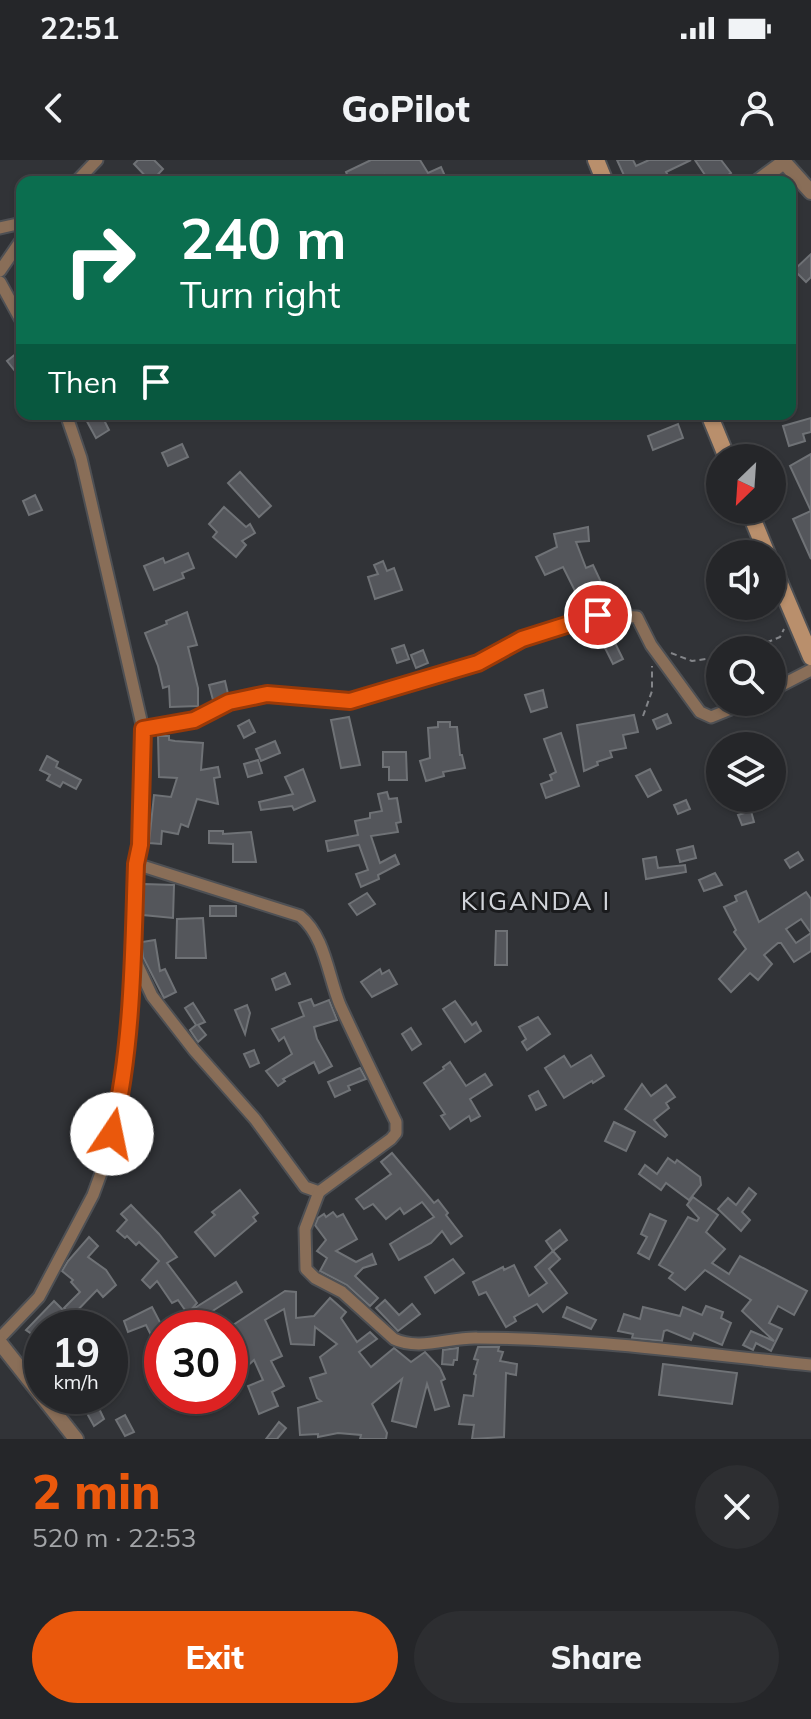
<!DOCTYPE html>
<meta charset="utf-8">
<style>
body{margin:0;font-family:Mulish,sans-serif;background:#2d2e31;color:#f1f3f6;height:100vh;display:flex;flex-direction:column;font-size:30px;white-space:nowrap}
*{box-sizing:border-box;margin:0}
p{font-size:26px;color:#a3a5a8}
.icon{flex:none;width:44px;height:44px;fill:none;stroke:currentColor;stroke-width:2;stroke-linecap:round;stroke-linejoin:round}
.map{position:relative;height:1279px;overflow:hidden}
.panel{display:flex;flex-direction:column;background:#252629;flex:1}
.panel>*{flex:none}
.hud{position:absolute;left:16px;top:16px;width:780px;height:244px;border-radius:16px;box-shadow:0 2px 6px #0004,0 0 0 2px #424346;background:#0b6e4f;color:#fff;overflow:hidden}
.needle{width:52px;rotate:205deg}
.fabs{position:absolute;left:706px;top:284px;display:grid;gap:16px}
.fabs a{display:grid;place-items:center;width:80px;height:80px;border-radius:50%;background:#252629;box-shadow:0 2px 6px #0004,0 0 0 2px #424346;font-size:40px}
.speed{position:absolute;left:24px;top:1150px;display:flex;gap:16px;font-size:40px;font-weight:700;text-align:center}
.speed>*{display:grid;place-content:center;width:104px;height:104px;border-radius:50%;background:#252629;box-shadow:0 2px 6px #0004,0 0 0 2px #424346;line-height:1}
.speed small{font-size:20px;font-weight:400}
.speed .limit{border:12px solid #d22;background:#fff;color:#111}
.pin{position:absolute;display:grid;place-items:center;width:68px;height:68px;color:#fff;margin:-34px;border:4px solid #fff;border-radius:50%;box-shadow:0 2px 8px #0007}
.me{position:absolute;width:88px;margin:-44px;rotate:11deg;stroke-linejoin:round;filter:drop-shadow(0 0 6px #0008)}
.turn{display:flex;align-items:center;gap:28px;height:168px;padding:0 32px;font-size:36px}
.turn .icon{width:104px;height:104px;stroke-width:2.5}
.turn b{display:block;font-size:56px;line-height:68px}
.then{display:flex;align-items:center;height:76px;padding:0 32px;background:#0003;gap:16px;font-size:30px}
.round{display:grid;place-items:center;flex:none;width:84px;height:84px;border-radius:42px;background:#2d2e31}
.head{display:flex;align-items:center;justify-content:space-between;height:136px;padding:0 32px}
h1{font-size:48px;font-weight:800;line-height:60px;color:#ea580c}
.action{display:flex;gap:16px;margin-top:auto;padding:16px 32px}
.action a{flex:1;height:92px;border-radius:48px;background:#ea580c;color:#fff;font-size:32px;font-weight:800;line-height:92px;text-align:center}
.action a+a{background:#2d2e31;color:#f1f3f6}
.status{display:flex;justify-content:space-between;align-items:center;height:56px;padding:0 40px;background:#252629;direction:ltr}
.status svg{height:22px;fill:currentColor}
header{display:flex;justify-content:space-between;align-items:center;height:104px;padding:0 32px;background:#252629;font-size:36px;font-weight:800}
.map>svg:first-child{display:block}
</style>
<div class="status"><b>22:51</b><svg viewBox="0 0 49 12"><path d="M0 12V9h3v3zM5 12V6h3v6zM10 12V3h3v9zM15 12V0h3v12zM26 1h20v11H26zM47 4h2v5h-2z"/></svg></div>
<header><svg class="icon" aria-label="back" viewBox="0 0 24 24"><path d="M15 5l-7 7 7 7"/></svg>GoPilot<svg class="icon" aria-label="person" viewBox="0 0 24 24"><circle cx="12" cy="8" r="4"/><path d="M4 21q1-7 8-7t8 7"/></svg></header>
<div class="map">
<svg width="811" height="1279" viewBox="0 0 811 1279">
<rect width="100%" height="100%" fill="#313337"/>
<g fill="#54565b" stroke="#6f7276" stroke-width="2" fill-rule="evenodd">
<polygon points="138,0 154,0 163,9 151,22 134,4"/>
<polygon points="371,0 420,0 428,13 441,7 445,16 434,22 388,22 384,15 376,19 375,17 362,22 350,22 346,12"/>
<polygon points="617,0 633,0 636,6 649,0 691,0 666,12 672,22 627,22"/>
<polygon points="695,0 721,0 731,13 718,22 695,22 705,15"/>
<polygon points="811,94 811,117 806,122 794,110"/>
<polygon points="22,189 22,205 15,211 7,201"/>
<polygon points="83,254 101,254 109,270 96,278"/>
<polygon points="811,258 811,272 803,274 805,281 789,286 783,266"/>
<polygon points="678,264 683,278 653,290 648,276"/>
<polygon points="182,284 188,297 168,306 162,293"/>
<polygon points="811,294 811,399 793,359 811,351 790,306"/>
<polygon points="240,312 271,346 259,357 228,323"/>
<polygon points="35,335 42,350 29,355 23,341"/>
<polygon points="224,347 246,367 250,364 255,373 242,381 246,385 236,397 213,377 217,372 209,364"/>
<polygon points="588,367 589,381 576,382 586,408 593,405 601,422 576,433 563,407 545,415 536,397 557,387 554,374"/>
<polygon points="188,393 194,408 182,413 184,418 154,430 144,406 163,398 165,403"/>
<polygon points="383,401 387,411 394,408 402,430 375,439 368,417 378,414 374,405"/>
<polygon points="187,452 197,485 188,487 198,528 198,546 170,547 169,526 163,528 158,506 145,473 167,464 166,461"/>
<polygon points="615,483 623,499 613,504 605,488"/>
<polygon points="404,485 409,499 397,503 392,489"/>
<polygon points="423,490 428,503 416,508 411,495"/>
<polygon points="225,521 228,534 213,540 209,525"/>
<polygon points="543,530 547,547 531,552 525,535"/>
<polygon points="667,554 671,563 657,569 653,560"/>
<polygon points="634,555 638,572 623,575 626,588 610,591 612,597 597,602 598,605 584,611 577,565"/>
<polygon points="349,557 360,605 341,608 331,560"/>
<polygon points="249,560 255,572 244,578 238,566"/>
<polygon points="438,562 450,562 450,567 457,567 460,595 462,595 465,608 443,612 444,616 426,621 420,601 430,598 428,568 438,567"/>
<polygon points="561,573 579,626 546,638 541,624 552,620 550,615 556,612 544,579"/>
<polygon points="158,576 169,576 169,580 175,581 203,583 201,610 218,607 220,617 214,618 218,644 197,639 188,667 181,664 178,674 162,671 161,684 149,683 154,635 171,637 177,618 159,617"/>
<polygon points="275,581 280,593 261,601 256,589"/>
<polygon points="383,592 406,592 407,620 389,620 389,607 383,607"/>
<polygon points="47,596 58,602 56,607 81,620 76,629 63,622 60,627 47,620 50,615 40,610"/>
<polygon points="258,600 262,613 248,617 244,604"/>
<polygon points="303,609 315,641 294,650 292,646 261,650 259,642 293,634 285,617"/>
<polygon points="650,609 661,630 648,637 636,616"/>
<polygon points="387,632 389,639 397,638 401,662 396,663 398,672 371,676 380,703 395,695 399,704 378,715 379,719 361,727 356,714 368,710 359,685 328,691 326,681 358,675 355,661 370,658 370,653 382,651 378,634"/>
<polygon points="686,640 690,649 678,654 674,645"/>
<polygon points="751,651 754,662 742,665 738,655"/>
<polygon points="209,671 223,671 223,674 251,672 256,702 233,702 233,684 209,683"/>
<polygon points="693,686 696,698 680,702 677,690"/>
<polygon points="798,692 803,700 790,708 785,700"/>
<polygon points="656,697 658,708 685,705 686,712 646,719 643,699"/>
<polygon points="715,713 722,725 704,731 699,720"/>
<polygon points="144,724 174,725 173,758 143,755"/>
<path d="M 746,731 L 759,762 L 806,732 L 811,739 L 811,791 L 794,802 L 781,783 L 778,783 L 764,795 L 772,804 L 758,820 L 750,813 L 731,832 L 719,819 L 746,789 L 734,772 L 736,770 L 724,747 L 737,741 L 735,736 ZM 801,759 L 811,773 L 796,783 L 786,769 Z"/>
<polygon points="367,733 375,744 357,755 349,744"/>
<rect x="210" y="746" width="26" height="10"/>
<polygon points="203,758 206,798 176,798 177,759"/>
<polygon points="496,771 507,771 507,805 495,805"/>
<polygon points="155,780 160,811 165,809 176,832 164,838 143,797 142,788 142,782"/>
<polygon points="380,809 382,814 389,810 397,824 372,837 361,822"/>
<polygon points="285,813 290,824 276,830 272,819"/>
<polygon points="311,839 314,846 329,840 337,860 314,867 317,879 332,906 319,913 314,902 283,919 285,921 278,926 266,911 292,894 284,877 279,881 272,869 304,856 299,843"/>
<polygon points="455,841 472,865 476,862 481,871 465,882 443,849"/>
<polygon points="193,843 205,862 198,865 206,875 198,882 190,870 196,865 185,848"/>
<polygon points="247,845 250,853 245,874 235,850"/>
<polygon points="538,857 550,874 527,890 522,882 526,879 519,867"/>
<polygon points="411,868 421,884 412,890 402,874"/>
<polygon points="254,890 259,903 250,907 244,894"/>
<polygon points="591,895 604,916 593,923 592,921 564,938 545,908 564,896 571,907"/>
<polygon points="450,902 466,926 485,914 492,925 470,939 480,956 471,961 469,956 450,969 441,956 445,954 424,923 444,909 443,907"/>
<polygon points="360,908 366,919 348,926 350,930 335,937 328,922"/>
<polygon points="642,924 651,936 666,925 675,937 666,943 669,948 654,960 667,975 665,977 625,949"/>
<polygon points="538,931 546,945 536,950 529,936"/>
<polygon points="614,962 635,972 626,991 605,981"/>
<polygon points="392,993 434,1043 438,1040 448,1053 446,1055 462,1076 451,1084 442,1071 431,1083 399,1100 390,1084 434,1057 422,1042 404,1054 400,1048 386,1059 373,1044 364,1049 356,1039 391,1014 381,1002"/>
<polygon points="668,998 675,1003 677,1000 700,1017 701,1025 689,1040 666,1023 661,1030 639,1014 645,1005 657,1014"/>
<polygon points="749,1028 756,1034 742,1052 750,1060 741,1071 718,1049 728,1038 736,1045"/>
<polygon points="240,1030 258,1053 253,1057 256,1061 215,1096 195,1072 215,1055 212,1052"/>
<polygon points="693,1037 718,1055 706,1072 725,1089 712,1103 729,1114 740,1096 807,1131 794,1155 778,1146 769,1163 782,1169 771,1191 756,1183 753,1190 743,1185 751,1171 774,1181 742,1151 751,1140 705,1110 685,1130 669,1118 673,1113 659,1105 688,1057 697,1061 699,1058 687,1045"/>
<polygon points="131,1045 159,1074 177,1097 167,1103 197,1143 190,1151 236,1122 242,1132 194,1163 178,1140 172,1143 157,1121 150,1128 142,1120 159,1101 139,1082 136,1085 127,1076 125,1078 117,1071 127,1060 121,1054"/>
<polygon points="333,1052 337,1057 343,1054 357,1079 336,1091 356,1102 372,1094 376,1104 363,1108 355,1116 378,1138 370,1146 347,1125 320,1111 327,1098 317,1091 326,1080 315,1065 318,1058 324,1054 326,1057"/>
<polygon points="650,1054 666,1061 649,1099 638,1093 647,1077 641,1074"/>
<polygon points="560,1070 567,1080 553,1091 546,1081"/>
<polygon points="89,1077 98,1086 88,1097 106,1110 116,1125 103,1137 97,1130 72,1156 64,1148 80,1132 71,1122 73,1120 62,1111 68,1101"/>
<polygon points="553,1091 560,1099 549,1109 567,1133 543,1152 537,1144 514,1157 516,1161 506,1167 486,1132 479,1135 473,1122 503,1107 504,1110 514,1105 529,1136 547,1123 535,1107"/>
<polygon points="453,1099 464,1113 435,1133 425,1117"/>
<polygon points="285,1131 296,1132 296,1158 314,1156 330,1138 346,1152 341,1158 357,1182 370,1172 377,1179 359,1192 371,1207 394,1188 411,1202 425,1192 440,1208 445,1219 441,1221 449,1246 435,1250 427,1224 416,1267 392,1261 402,1219 372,1244 387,1273 386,1279 360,1279 361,1275 338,1273 318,1277 318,1274 300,1275 298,1248 321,1241 317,1238 310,1218 326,1213 320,1197 337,1184 315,1167 314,1185 291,1184 284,1149 265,1160 282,1196 271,1201 284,1226 272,1232 278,1246 259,1254 248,1226 263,1220 254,1200 243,1210 236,1209 230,1195 230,1167"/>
<polygon points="385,1140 399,1155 412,1144 420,1154 398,1171 376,1148"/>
<polygon points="54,1141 65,1152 57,1160 53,1156 36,1177 26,1170"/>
<polygon points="706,1146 723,1152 721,1158 731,1163 722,1185 694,1173 691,1180 667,1170 664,1171 662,1181 632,1178 633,1174 618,1171 624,1154 640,1159 643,1147 680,1156 683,1147 702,1155"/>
<polygon points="152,1147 163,1168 151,1175 146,1165 128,1172 124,1161"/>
<polygon points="567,1147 596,1160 591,1169 563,1157"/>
<polygon points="478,1187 499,1187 498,1191 503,1192 500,1201 517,1204 516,1215 506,1213 504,1277 472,1279 474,1265 459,1264 464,1235 473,1236 476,1215 474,1214 478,1200 474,1199"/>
<polygon points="458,1188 457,1200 454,1200 453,1205 442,1204 443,1190"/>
<polygon points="663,1204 737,1213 732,1244 659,1235"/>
<polygon points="95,1240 104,1259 94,1266 83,1246"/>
<polygon points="125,1255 134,1272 125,1276 116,1260"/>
<polygon points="279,1262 286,1268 277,1279 266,1279"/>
</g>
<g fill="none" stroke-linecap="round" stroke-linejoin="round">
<g stroke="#4e5054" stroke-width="15">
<g id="minor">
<polyline points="76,22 97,0"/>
<polyline points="0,68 22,63"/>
<polyline points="0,111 22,79"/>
<polyline points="0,122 22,162"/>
<polyline points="772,530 811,510"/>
<polyline points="143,569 194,560 229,542 267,534 350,541 478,503 522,479 598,455 637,457 651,485 700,552 711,557 748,542"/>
<path d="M 133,795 L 152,836 L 194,890 L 255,959 L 305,1027 L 319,1032 L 391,979 L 396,973 L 396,962 C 377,923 358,884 340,845 C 328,816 325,776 300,756 L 136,704"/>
<path d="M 319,1032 L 305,1069 L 306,1109 L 315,1118 L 342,1132 L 394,1179 C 419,1191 450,1177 477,1178 C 589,1178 700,1194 811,1205"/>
<polyline points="0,1178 39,1137 93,1035 108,994 124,906 133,795 136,704 140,685 143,569 81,298 66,254"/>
</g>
</g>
<g stroke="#4e5054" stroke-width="18">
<g id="tertiary">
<polyline points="757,22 784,2 811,32"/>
<polyline points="0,1183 76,1279"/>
</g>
</g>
<g stroke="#4e5054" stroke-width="20">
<g id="secondary">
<polyline points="596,0 605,22"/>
<polyline points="709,254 727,298"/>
<polyline points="749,350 767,394"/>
<polyline points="772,405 811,497"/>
</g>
</g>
<g stroke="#838589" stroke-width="2" stroke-dasharray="6 4" stroke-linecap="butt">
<polyline points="748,490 780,477 784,469"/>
<polyline points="671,493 692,501 720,497"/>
<polyline points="643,556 652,531 652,506"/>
</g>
<use href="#minor" stroke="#896e58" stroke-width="11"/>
<use href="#tertiary" stroke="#896e58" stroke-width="14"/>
<use href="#secondary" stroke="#b98f6c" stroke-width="16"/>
</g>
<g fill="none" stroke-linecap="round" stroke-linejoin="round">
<g stroke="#983908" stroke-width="20">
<path id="route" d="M 112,974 C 133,886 133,793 136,704 L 140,685 L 143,569 L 194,560 L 229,542 L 267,534 L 350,541 L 478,503 L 522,479 L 598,455"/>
</g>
<use href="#route" stroke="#ea580c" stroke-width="14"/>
</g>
<g text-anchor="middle" stroke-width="6" stroke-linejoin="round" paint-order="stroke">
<g font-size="26" letter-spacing="2" fill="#d2d5db" stroke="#1a1b1d">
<text x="536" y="750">KIGANDA I</text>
</g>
</g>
</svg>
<div class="fabs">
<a><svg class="needle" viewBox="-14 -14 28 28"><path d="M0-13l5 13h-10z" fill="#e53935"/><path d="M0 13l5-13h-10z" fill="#a3a5a8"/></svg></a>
<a><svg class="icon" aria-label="sound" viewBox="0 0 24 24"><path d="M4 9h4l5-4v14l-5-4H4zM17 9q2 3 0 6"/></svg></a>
<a><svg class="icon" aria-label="search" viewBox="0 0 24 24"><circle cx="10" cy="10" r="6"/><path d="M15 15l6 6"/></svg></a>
<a><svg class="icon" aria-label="layers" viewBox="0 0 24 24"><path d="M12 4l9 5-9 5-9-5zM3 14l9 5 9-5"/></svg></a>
</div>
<div class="speed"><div>19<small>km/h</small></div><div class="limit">30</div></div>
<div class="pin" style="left:598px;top:455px;background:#d93025"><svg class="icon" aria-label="arrive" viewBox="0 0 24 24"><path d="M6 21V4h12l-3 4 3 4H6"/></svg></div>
<svg class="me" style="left:112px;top:974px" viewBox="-20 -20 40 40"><circle r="19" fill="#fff"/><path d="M0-13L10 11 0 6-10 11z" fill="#ea580c"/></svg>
<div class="hud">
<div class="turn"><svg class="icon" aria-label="right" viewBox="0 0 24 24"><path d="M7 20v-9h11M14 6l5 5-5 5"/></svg><div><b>240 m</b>Turn right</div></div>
<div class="then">Then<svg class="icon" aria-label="arrive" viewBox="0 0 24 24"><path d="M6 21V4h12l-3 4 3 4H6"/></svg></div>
</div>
</div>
<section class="panel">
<div class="head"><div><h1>2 min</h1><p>520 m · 22:53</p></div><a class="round"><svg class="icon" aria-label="close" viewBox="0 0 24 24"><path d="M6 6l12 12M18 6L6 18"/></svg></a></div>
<div class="action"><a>Exit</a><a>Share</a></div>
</section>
